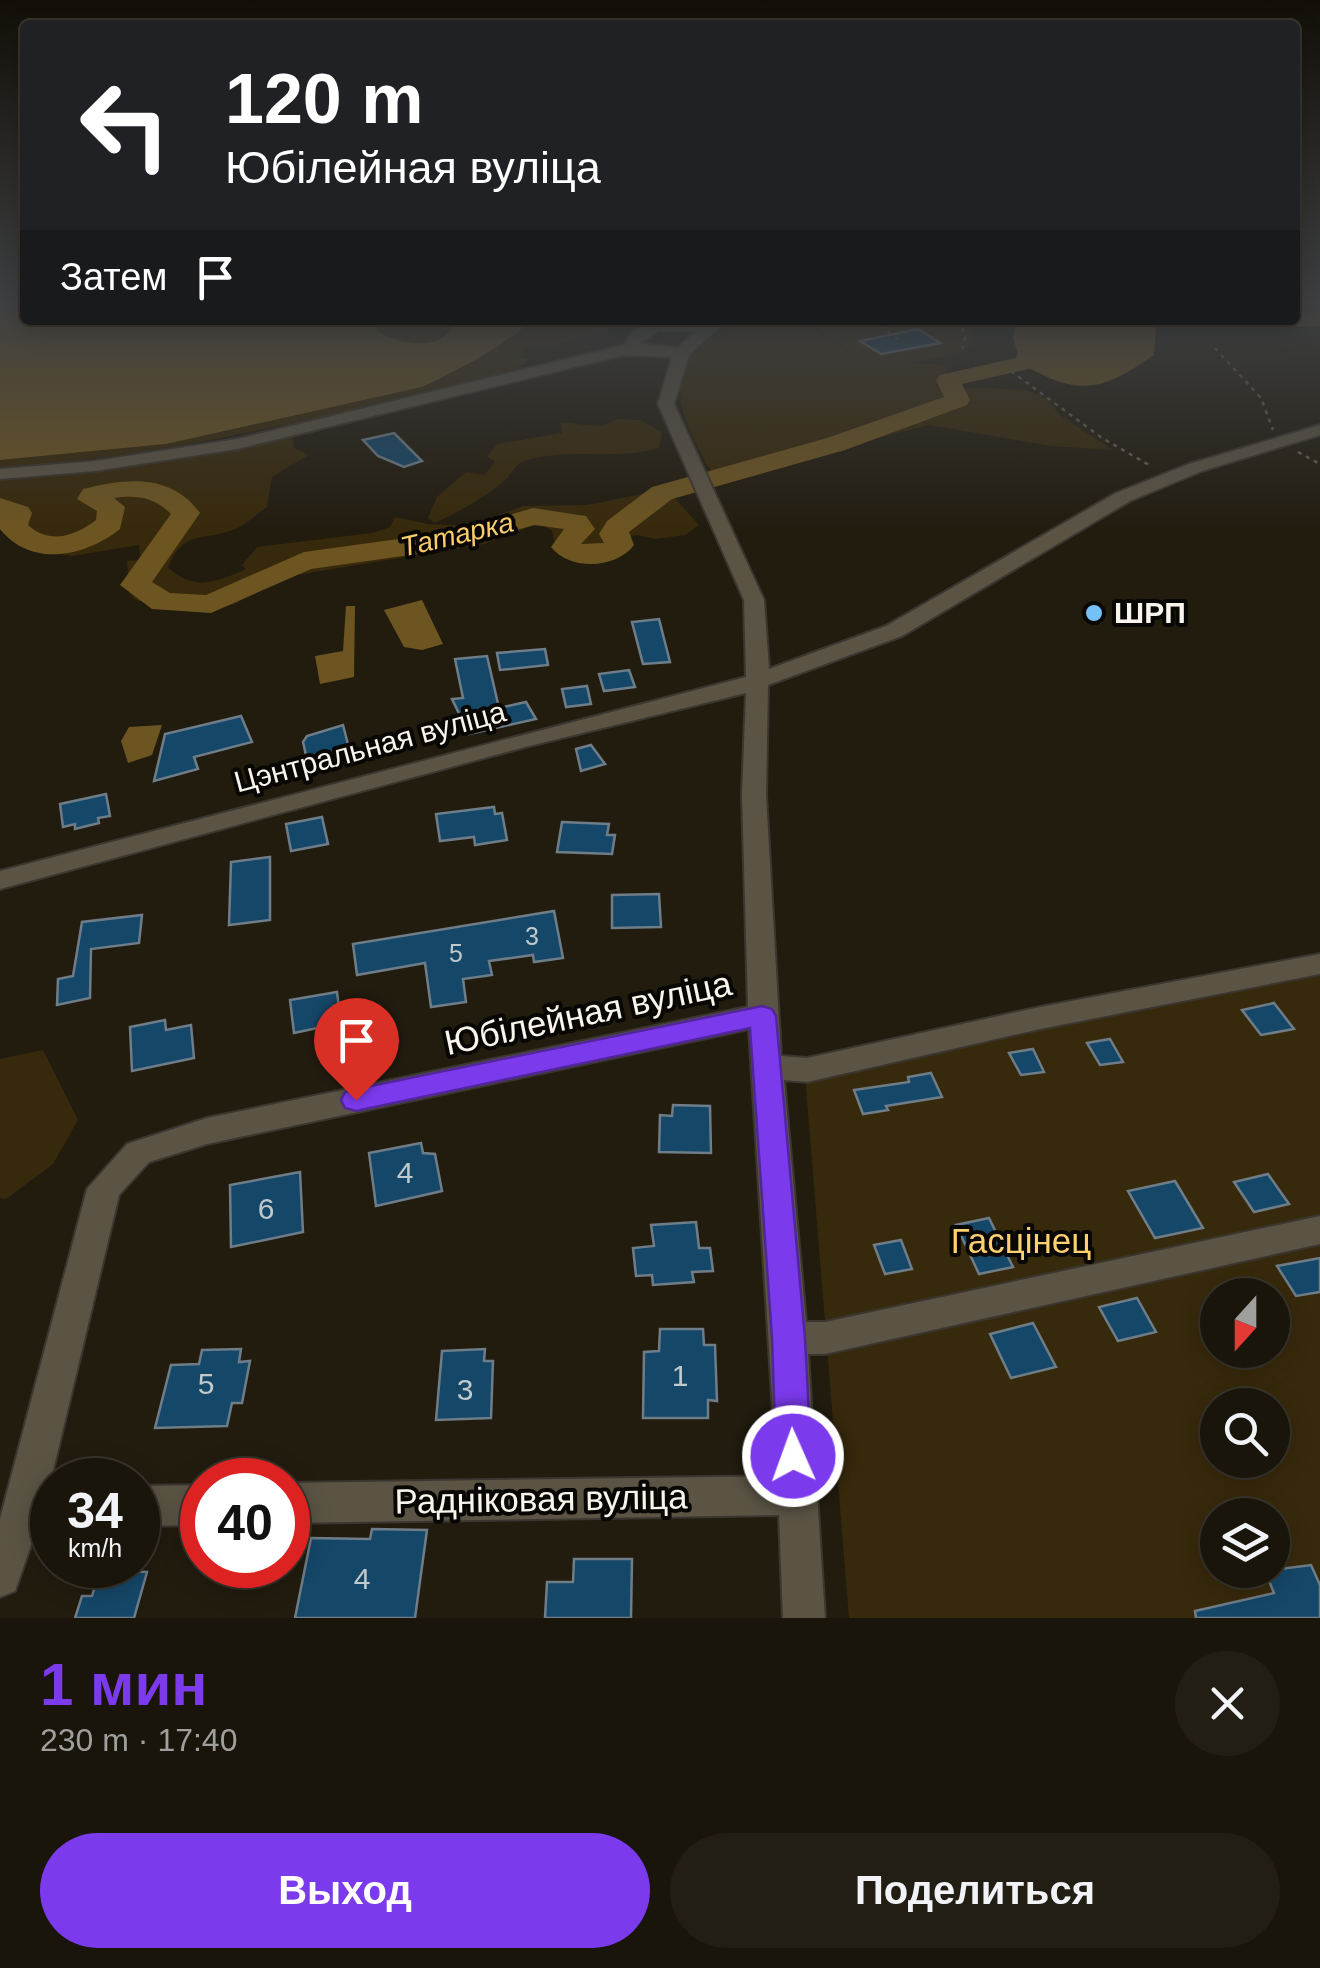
<!DOCTYPE html>
<html lang="ru">
<meta charset="utf-8">
<style>
body{margin:0;font-family:Helvetica,sans-serif;background:#231e14;color:#f1f3f6;height:100vh;display:flex;flex-direction:column;font-size:38px;white-space:nowrap}
*{box-sizing:border-box;margin:0}
p{font-size:32px;color:#9f9f9d}
.icon{flex:none;width:55px;height:55px;fill:none;stroke:currentColor;stroke-width:2;stroke-linecap:round;stroke-linejoin:round}
.map{position:relative;height:1618px;overflow:hidden}
.sheet{display:flex;flex-direction:column;background:#1a150b;flex:1}
.sheet>*{flex:none}
.guide{position:absolute;left:20px;top:20px;width:1280px;height:305px;border-radius:10px;box-shadow:0 5px 25px #0003,0 0 0 2px #38342c;background:#202124;color:#fff;overflow:hidden}
.needle{width:65px;rotate:201deg}
.tools{position:absolute;left:1200px;top:1278px;display:grid;gap:20px}
.tools a{display:grid;place-items:center;width:90px;height:90px;border-radius:50%;background:#1a150b;box-shadow:0 5px 25px #0003,0 0 0 2px #38342c;font-size:50px}
.speed{position:absolute;left:30px;top:1458px;display:flex;gap:20px;font-size:50px;font-weight:700;text-align:center}
.speed>*{display:grid;place-content:center;width:130px;height:130px;border-radius:50%;background:#1a150b;box-shadow:0 5px 25px #0003,0 0 0 2px #38342c;line-height:1}
.speed small{font-size:25px;font-weight:400}
.speed .limit{border:15px solid #d22;background:#fff;color:#111}
.pin{position:absolute;display:grid;place-items:center;width:85px;height:85px;color:#fff;margin:-102px -42px;border-radius:50% 50% 50% 0;rotate:-45deg;box-shadow:0 0 10px #0007}
.pin .icon{rotate:45deg}
.me{position:absolute;width:110px;margin:-55px;rotate:358deg;stroke-linejoin:round;filter:drop-shadow(0 0 8px #0008)}
.turn{display:flex;align-items:center;gap:35px;height:210px;padding:0 40px;font-size:45px}
.turn .icon{width:130px;height:130px;stroke-width:2.5}
.turn b{display:block;font-size:70px;line-height:85px}
.then{display:flex;align-items:center;height:95px;padding:0 40px;background:#0003;gap:20px;font-size:38px}
.round{display:grid;place-items:center;flex:none;width:105px;height:105px;border-radius:52px;background:#231e14}
.overview{display:flex;align-items:center;justify-content:space-between;height:170px;padding:0 40px}
h1{font-size:60px;font-weight:600;line-height:75px;color:#7c3aed}
.primary-button{display:flex;gap:20px;margin-top:auto;padding:20px 40px}
.primary-button a{flex:1;height:115px;border-radius:60px;background:#7c3aed;color:#fff;font-size:40px;font-weight:600;line-height:115px;text-align:center}
.primary-button a+a{background:#231e14;color:#f1f3f6}
.map>svg:first-child{display:block}
</style>
<div class="map">
<svg width="1320" height="1618" viewBox="0 0 1320 1618">
<rect width="100%" height="100%" fill="#221c0f"/>
<g fill="#37290b" fill-rule="evenodd">
<path d="M 375,320 L 459,320 C 453,326 448,334 442,338 C 425,349 392,341 377,332 Z"/>
<path d="M 531,320 L 697,320 L 620,325 L 548,347 L 527,346 L 518,358 L 529,359 L 514,372 C 344,412 175,456 0,468 L 0,460 L 166,444 L 422,387 C 448,377 515,340 531,320 Z"/>
<path d="M 744,320 L 801,320 L 859,359 L 807,320 L 970,320 L 973,338 L 965,351 L 912,363 L 942,365 L 948,370 L 935,386 L 1027,390 L 1046,398 L 1061,416 L 1113,450 L 1051,446 L 929,425 L 815,453 L 818,444 L 711,471 C 671,402 658,359 744,320 Z"/>
<path d="M 618,419 L 640,420 L 662,432 L 659,448 C 615,461 569,447 525,461 C 514,464 512,475 503,482 C 483,499 458,512 435,523 L 428,518 L 437,497 L 466,472 L 484,475 L 495,462 L 487,456 L 497,444 L 562,433 L 561,423 C 584,422 597,432 618,419 Z"/>
<path d="M 292,436 L 294,448 L 309,455 L 272,477 L 267,507 C 257,514 245,526 233,530 C 202,541 183,530 168,567 C 193,592 217,582 246,569 L 242,565 L 257,547 L 372,533 L 390,527 L 395,517 L 428,524 L 469,526 L 523,506 L 587,505 L 646,493 L 673,496 L 699,525 L 685,535 L 655,539 L 637,535 L 598,546 L 556,550 L 552,531 L 540,523 L 484,544 L 279,578 L 233,605 L 180,611 L 136,600 L 129,593 L 127,561 L 141,560 L 139,545 L 72,556 L 20,546 L 0,530 L 0,478 L 171,460 Z"/>
<path d="M 1320,972 L 1320,1618 L 849,1618 L 805,1075 ZM 1218,1295 L 1272,1295 L 1272,1350 L 1218,1350 ZM 1218,1405 L 1272,1405 L 1272,1460 L 1218,1460 ZM 1218,1515 L 1272,1515 L 1272,1570 L 1218,1570 Z"/>
<polygon points="43,1050 78,1120 53,1164 6,1199 0,1198 0,1059"/>
</g>
<g fill="#6d5521">
<path d="M 0,304 L 25,304 L 25,320 L 375,320 L 377,331 C 392,341 425,349 442,338 C 448,334 453,326 459,320 L 531,320 C 514,341 448,376 422,387 L 166,444 L 0,460 Z"/>
<path d="M 1016,320 L 1160,320 L 1156,322 L 1154,355 C 1128,372 1103,392 1068,384 C 1049,380 1032,368 1014,362 L 1018,353 L 1013,338 Z"/>
<polygon points="422,600 443,644 422,650 404,647 384,610"/>
<polygon points="346,606 355,606 354,677 320,684 315,656 343,651"/>
<polygon points="162,725 152,755 128,763 121,741 129,727"/>
</g>
<g fill="none" stroke-linecap="round" stroke-linejoin="round">
<g fill="#6d5521" fill-rule="evenodd">
<polygon points="1320,312 1320,326 1257,327 1246,320 1295,320 1295,313"/>
<path d="M 1048,320 L 1070,320 L 1065,328 L 1075,345 L 1054,363 L 962,384 L 970,400 L 967,405 L 845,450 L 672,499 L 629,532 L 634,545 C 616,569 570,571 551,547 L 564,529 L 534,525 L 452,549 L 311,569 L 211,613 L 152,609 L 120,585 L 171,514 C 154,497 137,495 114,498 L 125,507 L 120,529 C 85,557 31,568 0,529 L 0,498 L 28,507 L 32,513 L 28,525 C 50,545 75,536 96,520 L 97,511 L 77,499 L 83,489 C 126,478 171,473 200,513 L 152,582 L 170,593 L 206,595 L 304,552 L 449,532 L 533,508 L 586,516 L 595,529 L 581,544 L 604,543 L 599,534 L 607,521 L 652,487 L 827,438 L 944,397 L 936,380 L 940,375 L 1038,353 L 1052,343 L 1043,328 Z"/>
</g>
</g>
<g fill="#154768" stroke="#6e7d88" stroke-width="2.5">
<polygon points="918,329 940,343 881,354 860,341"/>
<polygon points="394,433 422,461 404,467 378,456 363,440"/>
<polygon points="659,619 670,662 643,664 632,622"/>
<polygon points="545,649 548,665 500,670 497,653"/>
<polygon points="487,656 499,708 526,702 536,719 469,734 452,699 463,698 455,659"/>
<polygon points="629,670 635,687 604,691 599,674"/>
<polygon points="587,686 591,704 566,707 562,689"/>
<polygon points="241,716 252,742 194,757 198,769 154,781 165,734"/>
<polygon points="343,725 351,756 308,764 303,742 307,736"/>
<polygon points="591,745 605,764 581,771 576,749"/>
<polygon points="106,794 110,816 98,818 99,823 75,829 75,824 63,827 60,804"/>
<polygon points="494,807 495,814 502,813 507,840 475,845 474,837 440,841 436,814"/>
<polygon points="322,817 328,844 291,851 286,824"/>
<polygon points="562,822 609,824 607,835 615,835 612,854 557,852"/>
<polygon points="270,857 270,920 229,925 231,862"/>
<polygon points="659,894 661,927 612,928 612,895"/>
<polygon points="554,911 563,958 534,962 533,955 489,961 492,975 463,979 466,1002 431,1007 425,963 357,975 353,944"/>
<polygon points="142,915 139,943 91,949 90,998 57,1005 58,979 73,976 82,922"/>
<polygon points="337,992 341,1023 294,1033 290,1000"/>
<polygon points="1274,1003 1294,1029 1261,1035 1242,1010"/>
<polygon points="165,1020 166,1030 191,1025 194,1058 132,1071 130,1027"/>
<polygon points="1110,1039 1123,1062 1100,1065 1087,1043"/>
<polygon points="1033,1049 1044,1072 1021,1075 1009,1053"/>
<polygon points="931,1073 942,1097 886,1106 888,1110 863,1114 854,1090 909,1082 908,1077"/>
<polygon points="673,1105 710,1106 711,1153 659,1152 660,1115 672,1116"/>
<polygon points="421,1143 423,1153 435,1154 442,1191 376,1206 369,1153"/>
<polygon points="300,1172 303,1232 231,1247 230,1185"/>
<polygon points="1268,1174 1289,1204 1254,1212 1234,1182"/>
<polygon points="1175,1181 1203,1228 1155,1238 1128,1191"/>
<polygon points="989,1218 1013,1267 979,1274 956,1225"/>
<polygon points="696,1222 699,1248 710,1248 713,1271 692,1272 694,1282 653,1285 652,1275 636,1276 633,1248 654,1246 651,1225"/>
<polygon points="901,1240 912,1269 885,1274 874,1245"/>
<polygon points="1320,1258 1320,1292 1296,1296 1277,1266"/>
<polygon points="1137,1298 1156,1332 1118,1341 1099,1307"/>
<polygon points="1033,1323 1056,1367 1011,1378 990,1334"/>
<polygon points="660,1329 703,1329 704,1345 715,1345 717,1401 708,1400 708,1418 643,1418 644,1352 659,1351"/>
<polygon points="241,1349 239,1362 250,1361 242,1403 232,1403 227,1426 155,1428 171,1365 199,1364 202,1350"/>
<polygon points="485,1349 484,1361 493,1361 491,1418 436,1420 442,1351"/>
<polygon points="372,1529 427,1530 415,1618 295,1618 311,1538 370,1539"/>
<polygon points="574,1559 632,1559 631,1618 545,1618 547,1582 573,1582"/>
<polygon points="1311,1565 1320,1585 1320,1618 1196,1618 1195,1611 1274,1593 1265,1571"/>
<polygon points="100,1570 147,1572 134,1618 75,1618 82,1596 92,1596"/>
</g>
<g fill="none" stroke-linecap="round" stroke-linejoin="round">
<g stroke="#3b362f" stroke-width="4">
<g id="minor">
<path d="M 710,320 L 727,320 L 689,355 L 674,404 L 764,600 L 769,669 L 886,626 L 1116,493 L 1189,464 L 1320,425 L 1320,435 L 1202,471 L 1130,501 L 902,636 L 768,685 L 766,795 L 781,1056 L 807,1058 L 1040,1007 L 1320,954 L 1320,974 L 1040,1029 L 807,1082 L 784,1080 L 806,1322 L 825,1322 L 1320,1216 L 1320,1244 L 825,1354 L 808,1354 L 825,1618 L 783,1618 L 779,1515 L 288,1523 L 288,1483 L 777,1476 L 749,1029 L 207,1144 L 149,1162 L 119,1195 L 44,1508 L 15,1591 L 0,1597 L 0,1519 L 87,1189 L 127,1144 L 207,1118 L 748,1007 L 742,795 L 746,693 L 525,747 L 0,889 L 0,871 L 746,677 L 744,600 L 658,404 L 672,357 L 624,355 L 237,449 L 95,471 L 0,479 L 0,469 L 95,461 L 237,439 L 625,345 C 635,311 685,327 710,320 ZM 658,331 L 696,331 L 678,348 L 640,343 Z"/>
<polygon points="202,1485 202,1525 138,1526 138,1486"/>
</g>
</g>
<g stroke="#655f53" stroke-width="2.5" stroke-dasharray="4 5" stroke-linecap="butt">
<polyline points="874,320 900,341"/>
<polyline points="959,320 965,337 962,349"/>
<polyline points="1215,348 1261,398 1273,430"/>
<polyline points="1011,371 1102,438 1151,466"/>
<polyline points="1298,452 1320,464"/>
</g>
<use href="#minor" fill="#5b5445" fill-rule="evenodd"/>
</g>
<linearGradient id="sky" x2="0" y2="1"><stop stop-color="#130f08"/><stop offset="0.57" stop-color="#3e4042"/><stop offset="1" stop-color="#3e4042" stop-opacity="0"/></linearGradient>
<rect width="1320" height="531" fill="url(#sky)"/>
<polygon fill="#7c3aed" stroke="#51269a" stroke-width="2.5" points="762,1006 772,1009 776,1016 805,1338 811,1456 806,1468 793,1473 781,1468 776,1456 772,1338 750,1028 356,1111 345,1108 341,1100 345,1092 356,1089"/>
<circle fill="#75c0f6" stroke="#090703" stroke-width="4" cx="1094" cy="613" r="10"/>
<g text-anchor="middle" stroke-width="8" stroke-linejoin="round" paint-order="stroke">
<g font-size="25" fill="#c0c9cb">
<text x="532" y="945">3</text>
<text x="456" y="962">5</text>
</g>
<g font-size="28" font-style="italic" fill="#facc6c" stroke="#090703">
<text transform="translate(457 534) rotate(-13)" y="10">Татарка</text>
</g>
<g font-size="30" font-weight="bold" fill="#f9f4ec" stroke="#090703" text-anchor="start">
<text x="1114" y="623">ШРП</text>
</g>
<g font-size="30" fill="#f9f4ec" stroke="#090703">
<text transform="translate(370 747) rotate(-15)" y="10">Цэнтральная вуліца</text>
</g>
<g font-size="30" fill="#c0c9cb">
<text x="405" y="1183">4</text>
<text x="266" y="1219">6</text>
<text x="680" y="1386">1</text>
<text x="206" y="1394">5</text>
<text x="465" y="1400">3</text>
<text x="362" y="1589">4</text>
</g>
<g font-size="35" fill="#f9f4ec" stroke="#090703">
<text transform="translate(588 1013) rotate(-12)" y="12">Юбілейная вуліца</text>
<text transform="translate(541 1499) rotate(-1)" y="12">Радніковая вуліца</text>
</g>
<g font-size="35" fill="#fdd070" stroke="#090703">
<text x="1021" y="1253">Гасцінец</text>
</g>
</g>
</svg>
<div class="tools">
<a><svg class="needle" viewBox="-14 -14 28 28"><path d="M0-13l5 13h-10z" fill="#e53935"/><path d="M0 13l5-13h-10z" fill="#9f9f9d"/></svg></a>
<a><svg class="icon" aria-label="search" viewBox="0 0 24 24"><circle cx="10" cy="10" r="6"/><path d="M15 15l6 6"/></svg></a>
<a><svg class="icon" aria-label="layers" viewBox="0 0 24 24"><path d="M12 4l9 5-9 5-9-5zM3 14l9 5 9-5"/></svg></a>
</div>
<div class="speed"><div>34<small>km/h</small></div><div class="limit">40</div></div>
<div class="pin" style="left:356px;top:1100px;background:#d93025"><svg class="icon" aria-label="arrive" viewBox="0 0 24 24"><path d="M6 21V4h12l-3 4 3 4H6"/></svg></div>
<svg class="me" style="left:793px;top:1456px" viewBox="-20 -20 40 40"><circle r="17" fill="#7c3aed" stroke="#fff" stroke-width="3"/><path d="M0-11L8 9 0 5-8 9z" fill="#fff"/></svg>
<div class="guide">
<div class="turn"><svg class="icon" aria-label="left" viewBox="0 0 24 24"><path d="M17 20v-9H6M10 6l-5 5 5 5"/></svg><div><b>120 m</b>Юбілейная вуліца</div></div>
<div class="then">Затем<svg class="icon" aria-label="arrive" viewBox="0 0 24 24"><path d="M6 21V4h12l-3 4 3 4H6"/></svg></div>
</div>
</div>
<section class="sheet">
<div class="overview"><div><h1>1 мин</h1><p>230 m · 17:40</p></div><a class="round"><svg class="icon" aria-label="close" viewBox="0 0 24 24"><path d="M6 6l12 12M18 6L6 18"/></svg></a></div>
<div class="primary-button"><a>Выход</a><a>Поделиться</a></div>
</section>
